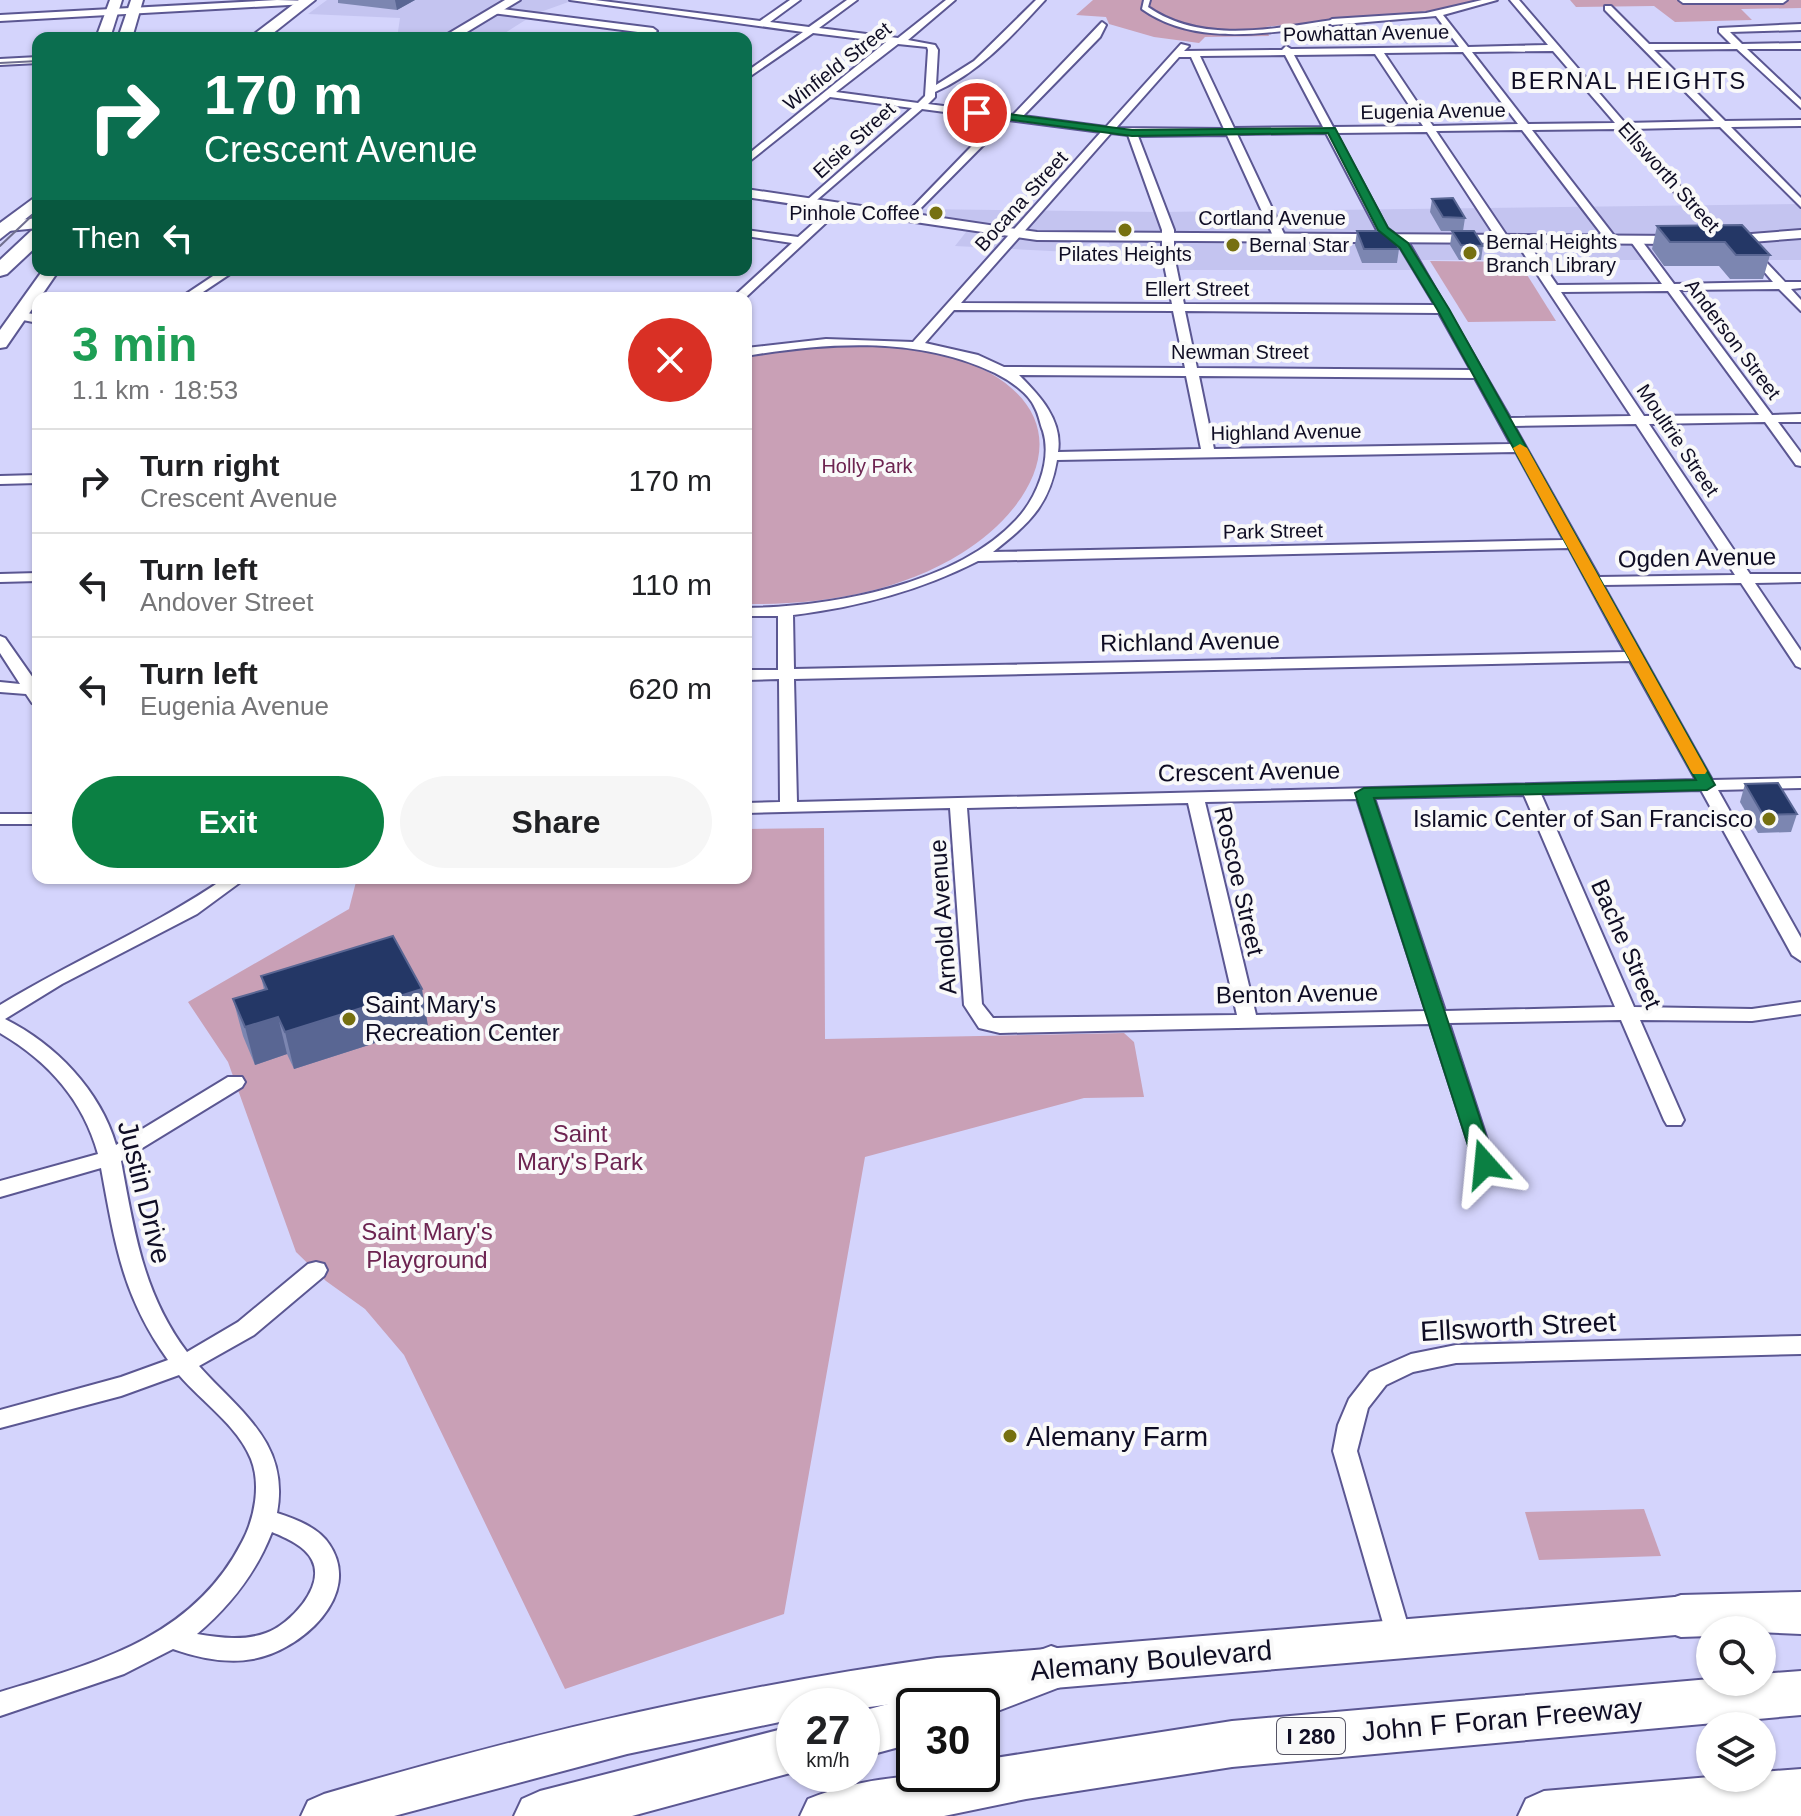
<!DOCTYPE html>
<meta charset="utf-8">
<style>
body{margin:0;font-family:Arial,sans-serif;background:#f6f6f6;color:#202124;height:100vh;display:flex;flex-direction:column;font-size:30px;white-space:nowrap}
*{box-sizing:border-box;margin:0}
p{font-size:26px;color:#757577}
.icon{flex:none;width:44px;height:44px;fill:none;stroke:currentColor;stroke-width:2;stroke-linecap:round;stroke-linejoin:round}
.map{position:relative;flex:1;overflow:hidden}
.details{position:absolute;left:32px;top:292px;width:720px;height:592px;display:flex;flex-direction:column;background:#fff;border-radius:16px;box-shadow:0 2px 6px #0004}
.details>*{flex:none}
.guide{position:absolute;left:32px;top:32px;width:720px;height:244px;border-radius:16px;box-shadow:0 2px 6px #0004;background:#0b6e4f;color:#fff;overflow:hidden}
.fabs{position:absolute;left:1696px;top:1616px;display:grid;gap:16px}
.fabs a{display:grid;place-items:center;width:80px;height:80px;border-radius:50%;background:#fff;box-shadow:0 2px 6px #0004;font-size:40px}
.speed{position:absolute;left:776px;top:1688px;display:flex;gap:16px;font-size:40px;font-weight:700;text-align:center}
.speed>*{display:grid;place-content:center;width:104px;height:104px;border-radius:50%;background:#fff;box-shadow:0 2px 6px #0004;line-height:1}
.speed small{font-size:20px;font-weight:400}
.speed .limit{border:4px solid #111;border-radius:12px;background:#fff;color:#111}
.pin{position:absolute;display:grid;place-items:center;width:68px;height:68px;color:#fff;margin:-34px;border:4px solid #fff;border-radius:50%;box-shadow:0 2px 8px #0007}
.me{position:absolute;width:88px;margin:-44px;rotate:342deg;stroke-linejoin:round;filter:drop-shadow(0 0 6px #0008)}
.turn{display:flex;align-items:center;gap:28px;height:168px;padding:0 40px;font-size:36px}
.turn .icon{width:104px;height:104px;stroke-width:2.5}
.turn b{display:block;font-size:56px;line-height:68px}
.then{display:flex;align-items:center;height:76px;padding:0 40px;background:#0003;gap:16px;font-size:30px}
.round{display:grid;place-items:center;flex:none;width:84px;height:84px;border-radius:42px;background:#f6f6f6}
.overview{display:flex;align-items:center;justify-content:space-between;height:136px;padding:0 40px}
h1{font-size:48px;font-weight:700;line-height:60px;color:#1e9e55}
.action{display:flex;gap:16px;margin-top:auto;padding:16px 40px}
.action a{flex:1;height:92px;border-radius:48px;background:#0b8043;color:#fff;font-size:32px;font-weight:700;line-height:92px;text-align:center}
.action a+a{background:#f6f6f6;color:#202124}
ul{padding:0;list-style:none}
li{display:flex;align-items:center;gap:24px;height:104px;padding:0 40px;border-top:2px solid #e0e0e0}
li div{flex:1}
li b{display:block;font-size:30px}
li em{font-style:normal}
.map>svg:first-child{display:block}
</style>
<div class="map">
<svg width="1801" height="1816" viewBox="0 0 1801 1816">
<rect width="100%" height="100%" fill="#d4d4fc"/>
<g fill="#c4c4f0">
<polygon points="327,0 574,0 535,14 497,38 397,38 400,18 308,14"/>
<polygon points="1801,204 1801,260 1414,260 1420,270 1171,270 1168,255 1114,255 1106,236 1070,252 955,246 970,227 909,217 917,209 1161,212"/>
</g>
<g fill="#c9a0b6">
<path d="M 1093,0 L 1484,0 C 1413,18 1339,18 1266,27 L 1269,36 L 1205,37 L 1199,43 L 1154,37 L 1109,24 L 1106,17 L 1076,15 Z"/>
<polygon points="1570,0 1801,0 1801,8 1741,9 1752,20 1675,22 1654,6 1576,7"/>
<polygon points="1430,261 1519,262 1556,321 1468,322"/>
<path d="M 854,344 C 900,346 949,350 990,373 C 1082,426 1030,511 962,553 C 898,593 820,605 746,604 L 746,358 L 797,348 Z"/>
<polygon points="824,828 825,1039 1124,1033 1134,1042 1144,1097 1084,1098 865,1157 784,1614 565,1689 404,1355 365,1309 326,1281 296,1252 228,1062 188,1002 349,909 357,878 746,878 746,829"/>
<polygon points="1644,1509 1661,1556 1539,1560 1525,1512"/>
</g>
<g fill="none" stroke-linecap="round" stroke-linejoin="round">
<g stroke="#5b5792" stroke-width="4">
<path id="pedestrian" d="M 1144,0 L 1150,0 L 1148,7 C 1201,44 1272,29 1332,20 L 1335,22 C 1323,27 1307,28 1293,30 C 1241,36 1186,40 1142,9 Z"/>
</g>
<g stroke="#5b5792" stroke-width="4">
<g id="minor">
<polygon points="277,0 310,1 306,4 0,21 0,15"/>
<path d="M 570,0 L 595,0 L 760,21 L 790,0 L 800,0 L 770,22 L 809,27 L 847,0 L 857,0 L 819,28 L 898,38 L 946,0 L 955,0 L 908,40 L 935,45 L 938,50 L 936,85 L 974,61 L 1036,0 L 1045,0 C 1013,35 979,73 935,92 L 935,97 L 928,104 L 1013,115 L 1102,22 L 1106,25 L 1100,37 L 1023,116 L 1106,127 L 1181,44 L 1189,46 L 1184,51 L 1282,50 L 1286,46 L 1291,49 L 1459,47 L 1436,16 L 1332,25 L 1328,22 L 1332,19 L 1426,13 L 1482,0 L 1497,0 L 1443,15 L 1468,47 L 1548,45 L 1510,0 L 1519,0 L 1625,123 L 1714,121 L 1605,10 L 1605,6 L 1611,6 L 1649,44 L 1731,44 L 1719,32 L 1719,28 L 1801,24 L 1801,30 L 1730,32 L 1742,44 L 1801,43 L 1801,49 L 1747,49 L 1801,100 L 1801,108 L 1737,49 L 1654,50 L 1725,121 L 1801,120 L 1801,126 L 1731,127 L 1801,198 L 1801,207 L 1720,127 L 1630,129 L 1720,232 L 1732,236 L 1732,240 L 1712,236 L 1620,129 L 1532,130 L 1615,237 L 1617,239 L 1611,242 L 1607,241 L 1522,130 L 1436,131 L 1509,239 L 1503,242 L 1497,239 L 1427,132 L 1336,133 L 1387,228 L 1410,245 L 1510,418 L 1631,416 L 1514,239 L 1516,237 L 1524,237 L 1557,285 L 1662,284 L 1629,239 L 1635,236 L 1639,237 L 1674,284 L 1773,282 L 1745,249 L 1751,246 L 1785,282 L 1801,282 L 1801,288 L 1791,289 L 1801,300 L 1801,311 L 1779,289 L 1679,290 L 1772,415 L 1801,414 L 1801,422 L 1778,422 L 1801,453 L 1801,466 L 1796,465 L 1765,422 L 1649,424 L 1750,574 L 1801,574 L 1801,582 L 1755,583 L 1801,651 L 1801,668 L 1796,666 L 1741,583 L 1603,585 L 1712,780 L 1801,778 L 1801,788 L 1718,790 L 1801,938 L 1801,961 L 1792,955 L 1701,790 L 1541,794 L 1634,1007 L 1752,1009 L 1801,1002 L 1801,1014 L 1752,1021 L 1640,1020 L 1684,1120 L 1681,1125 L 1667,1125 L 1664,1120 L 1621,1020 L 1449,1023 L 1495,1164 L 1492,1169 L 1478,1169 L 1475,1164 L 1430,1024 L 1000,1033 L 979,1028 L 964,1005 L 950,808 L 746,813 L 746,803 L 780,802 L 779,679 L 746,680 L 746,670 L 778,670 L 778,616 L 746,616 L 746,608 C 831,607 955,585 1016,520 C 1037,498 1052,460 1043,431 C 1040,424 1039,415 1035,408 C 1029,393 1009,380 995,373 C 918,336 829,342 746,356 L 746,348 L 826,339 L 913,342 L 1101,132 L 1008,120 L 909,220 L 904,217 L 905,215 L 998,119 L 922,109 L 811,205 L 807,204 L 807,200 L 912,108 L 830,97 L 746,164 L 746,156 L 886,42 L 813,33 L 746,79 L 746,72 L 803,32 ZM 898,44 L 927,47 L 928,50 L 925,96 L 918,103 L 836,92 ZM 1553,51 L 1615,123 L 1528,124 L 1472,52 ZM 1463,52 L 1518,124 L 1433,126 L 1384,53 ZM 1375,54 L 1423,126 L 1333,127 L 1294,55 ZM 1285,55 L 1323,127 L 1234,128 L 1200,56 ZM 1179,57 L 1191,57 L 1224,129 L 1116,128 ZM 1111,133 L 1128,135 L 1162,230 L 1162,255 L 1172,304 L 961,303 ZM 1326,133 L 1377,230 L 1400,247 L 1435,305 L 1184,304 L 1174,255 L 1174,230 L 1138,136 L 1227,135 L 1274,238 L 1280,241 L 1286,238 L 1237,134 ZM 1668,291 L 1759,415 L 1644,416 L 1561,292 ZM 954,310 L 1173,311 L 1185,368 L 1004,367 L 978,355 L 925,343 ZM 1185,311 L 1439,313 L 1471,370 L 1197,368 ZM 1019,375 L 1186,376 L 1201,449 L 1058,452 C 1063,420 1039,395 1019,375 ZM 1199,376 L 1475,378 L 1511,444 L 1214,449 ZM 1636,424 L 1735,575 L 1599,577 L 1514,426 ZM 1516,452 L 1564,540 L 993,552 C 1028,524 1049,507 1057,460 ZM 1569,548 L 1625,652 L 794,669 L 793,615 C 858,607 919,591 978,561 ZM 1630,661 L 1696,780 L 797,802 L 794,679 ZM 1524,795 L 1615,1007 L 1445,1011 L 1374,798 ZM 1357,799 L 1426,1011 L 1256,1015 L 1205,802 ZM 1188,803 L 1237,1015 L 993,1018 L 982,1004 L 967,808 Z"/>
<polygon points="1679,0 1787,0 1783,3 1683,3"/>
<polygon points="495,8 653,28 657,31 653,34 492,13"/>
<polygon points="835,204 844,206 745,298 732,298 792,243 746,236 746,230 798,237"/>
<polygon points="222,270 236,270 194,298 180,298"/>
<polygon points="17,311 38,315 38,323 13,318 11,315"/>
<polygon points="38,475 38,483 0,484 0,476"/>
<polygon points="38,573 38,581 0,582 0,574"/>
<polygon points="0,636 5,638 38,685 38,705 32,703 26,694 0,692 0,682 20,684 0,653"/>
<rect x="0" y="814" width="38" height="10"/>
<path d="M 225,878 L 246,878 L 197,914 L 62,984 L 5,1019 C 55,1044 100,1090 116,1145 L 228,1077 L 242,1077 L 245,1082 L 242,1087 L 121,1161 C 134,1230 143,1294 187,1352 L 238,1322 L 308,1264 L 316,1262 L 324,1264 L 327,1270 L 324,1276 L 254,1335 L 199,1366 C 240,1412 290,1443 277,1513 C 295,1519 318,1527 329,1544 C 364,1595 300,1651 253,1659 C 226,1664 199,1658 173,1649 L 124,1674 L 0,1716 L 0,1692 C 96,1663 193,1638 242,1542 C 255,1518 261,1484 251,1459 C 237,1425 202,1402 179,1375 L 121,1396 L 0,1428 L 0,1410 L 121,1377 L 168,1360 C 122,1296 115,1243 101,1168 L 0,1197 L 0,1181 L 98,1154 C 83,1100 48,1061 0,1033 L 0,1005 C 74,960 154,927 225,878 ZM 272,1532 C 286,1538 305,1546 312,1560 C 326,1587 289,1625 266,1633 C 244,1641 220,1638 197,1634 C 231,1605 256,1573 272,1532 Z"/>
<polygon points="1801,1336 1801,1354 1456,1363 1413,1372 1386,1385 1368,1408 1357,1451 1412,1639 1408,1647 1399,1650 1390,1647 1333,1451 1338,1425 1349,1399 1370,1372 1411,1354 1456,1345"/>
</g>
</g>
<g stroke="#5b5792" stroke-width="4">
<g id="tertiary">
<polygon points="38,57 38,63 0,65 0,59"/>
<polygon points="746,189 1037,232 1684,236 1691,240 1684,244 1037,240 746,197"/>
<polygon points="1801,230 1801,238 1726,244 1719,240 1726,236"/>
</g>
</g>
<g stroke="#5b5792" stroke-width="4">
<g id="secondary">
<polygon points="110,0 122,0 110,38 96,38"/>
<polygon points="131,0 143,0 132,38 118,38"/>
<polygon points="505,0 520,0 457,38 441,38"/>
<polygon points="38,218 38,228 8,231 0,226 8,221"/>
<polygon points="43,270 59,270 6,347 0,348 0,330"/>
</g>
</g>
<g stroke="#5b5792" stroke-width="4">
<g id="primary">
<polygon points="299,0 315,0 267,38 249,38"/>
<polygon points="38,195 38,209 0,239 0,223"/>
<polygon points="38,229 38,245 7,274 0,276 0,260 31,231"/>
<path d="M 1699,1595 L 1714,1601 L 1720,1614 L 1714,1627 L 1699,1633 L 937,1698 L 862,1708 L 794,1706 L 794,1719 L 627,1754 L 394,1816 L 301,1816 L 308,1801 L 324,1794 C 526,1734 728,1687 937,1658 Z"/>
</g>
</g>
<g stroke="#5b5792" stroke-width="4">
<g id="motorway">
<polygon points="1801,1592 1801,1634 1710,1630 1710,1636 1681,1637 1664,1631 1657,1616 1664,1601 1681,1595"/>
<polygon points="1051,1646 1068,1652 1075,1668 1068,1684 982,1717 982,1706 914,1706 914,1743 862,1757 862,1711 914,1697 929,1703 934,1690"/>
<path d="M 1801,1671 L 1801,1715 L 1232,1767 L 1026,1799 L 944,1816 L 800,1816 L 808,1799 C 864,1776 923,1774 982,1774 L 982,1760 L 1232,1721 L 1710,1679 L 1710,1682 L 1762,1682 L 1762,1674 Z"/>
<polygon points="794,1726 794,1772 632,1816 514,1816 522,1799 540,1791"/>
<polygon points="1801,1769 1801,1816 1518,1816 1526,1799 1544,1791 1710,1777 1762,1778 1762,1772"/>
</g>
</g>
<use href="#pedestrian" fill="#fff" fill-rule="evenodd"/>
<use href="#minor" fill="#fff" fill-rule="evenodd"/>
<use href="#tertiary" fill="#fff" fill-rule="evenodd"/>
<use href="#secondary" fill="#fff" fill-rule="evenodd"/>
<use href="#primary" fill="#fff" fill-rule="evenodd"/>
<use href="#motorway" fill="#fff" fill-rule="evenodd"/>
<g stroke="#706f8f" stroke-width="2">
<polyline points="0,63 38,61"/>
<polyline points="0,246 38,210"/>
</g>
</g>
<g fill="#7c86b1">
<polygon points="338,0 415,0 397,10 338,3"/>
<polygon points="1432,199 1465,218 1463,231 1483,246 1481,260 1459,260 1450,245 1452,231 1441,231 1430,212"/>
<polygon points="1742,225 1770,255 1763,279 1730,279 1719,266 1664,266 1652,249 1657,226"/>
<polygon points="1357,231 1399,249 1397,263 1362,263 1355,245"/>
<polygon points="1745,784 1797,814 1791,832 1758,833 1740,802"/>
<polygon points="261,976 428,1026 294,1069 287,1054 255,1065 243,1036 233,999 264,990"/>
</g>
<g fill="#596693">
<polygon points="395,0 415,0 397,10"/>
<polygon points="422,989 428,1026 294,1069 285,1032"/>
<polygon points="278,1017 287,1054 255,1065 245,1027"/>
</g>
<g fill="#243766" stroke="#596693" stroke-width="2">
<polygon points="1453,198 1465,218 1443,217 1432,199"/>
<polygon points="1742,225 1770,255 1736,255 1725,242 1670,242 1657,226"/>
<polygon points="1357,231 1391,231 1399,249 1364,249"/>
<polygon points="1452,231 1474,231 1483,246 1461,245"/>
<polygon points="1778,783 1797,814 1763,815 1745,784"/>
<polygon points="393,936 422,989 285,1032 278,1017 245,1027 233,999 267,989 261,976"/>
</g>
<polygon fill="#0b8043" stroke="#07532c" stroke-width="2" points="977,110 1132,130 1335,128 1388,228 1408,243 1449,309 1715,785 1707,790 1374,798 1495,1164 1492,1170 1485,1172 1474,1164 1355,793 1364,788 1696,780 1437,309 1400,248 1378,230 1328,133 1132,136 974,115"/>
<polygon fill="#f59e0b" points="1520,444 1527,448 1707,771 1705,774 1693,774 1691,771 1513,448"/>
<g fill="#767010" stroke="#f9f9f9" stroke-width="3">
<circle cx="936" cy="213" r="8"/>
<circle cx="1125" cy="230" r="8"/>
<circle cx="1233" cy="245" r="8"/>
<circle cx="1470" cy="253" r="8"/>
<circle cx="1769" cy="819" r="8"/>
<circle cx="349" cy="1019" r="8"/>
<circle cx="1010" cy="1436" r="8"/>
</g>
<g text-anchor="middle" stroke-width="8" stroke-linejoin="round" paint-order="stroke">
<g font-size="20" fill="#0f0d24" stroke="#f9f9f9">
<text transform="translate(1366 33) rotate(-1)" y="7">Powhattan Avenue</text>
<text transform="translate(837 66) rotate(-38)" y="7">Winfield Street</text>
<text transform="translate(1433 111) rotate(-1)" y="7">Eugenia Avenue</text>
<text transform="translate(854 140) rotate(-42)" y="7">Elsie Street</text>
<text transform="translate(1669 177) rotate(48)" y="7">Ellsworth Street</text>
<text transform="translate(1021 201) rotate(-48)" y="7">Bocana Street</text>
<text x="1272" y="225">Cortland Avenue</text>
<text x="1197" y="296">Ellert Street</text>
<text transform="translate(1733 339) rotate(53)" y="7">Anderson Street</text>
<text x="1240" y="359">Newman Street</text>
<text transform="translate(1286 432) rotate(-1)" y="7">Highland Avenue</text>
<text transform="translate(1678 440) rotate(56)" y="7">Moultrie Street</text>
<text transform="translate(1273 531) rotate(-1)" y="7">Park Street</text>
</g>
<g font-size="20" fill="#0f0d24" stroke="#f9f9f9" text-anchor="start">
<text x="920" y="220" text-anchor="end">Pinhole Coffee</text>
<text x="1486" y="249">Bernal Heights<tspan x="1486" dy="23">Branch Library</tspan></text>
<text x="1249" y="252">Bernal Star</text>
<text x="1125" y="261" text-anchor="middle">Pilates Heights</text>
</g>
<g font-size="20" fill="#6d2451" stroke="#f9f9f9">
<text x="867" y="473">Holly Park</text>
</g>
<rect fill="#f9f9f9" stroke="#555464" stroke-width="2" x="1277" y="1718" width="68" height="36" rx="6"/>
<g font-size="22" font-weight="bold" fill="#0f0d24">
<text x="1311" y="1744">I 280</text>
</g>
<g font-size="24" letter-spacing="2" fill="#0f0d24" stroke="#f9f9f9">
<text x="1629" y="89">BERNAL HEIGHTS</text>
</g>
<g font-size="24" fill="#0f0d24" stroke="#f9f9f9">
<text transform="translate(1697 558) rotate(-1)" y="8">Ogden Avenue</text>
<text transform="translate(1190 642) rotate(-1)" y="8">Richland Avenue</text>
<text transform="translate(1249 772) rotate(-1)" y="8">Crescent Avenue</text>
<text transform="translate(1239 881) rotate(77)" y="8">Roscoe Street</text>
<text transform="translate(943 917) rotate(-94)" y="8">Arnold Avenue</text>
<text transform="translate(1626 944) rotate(66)" y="8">Bache Street</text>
<text transform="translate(1297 994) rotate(-1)" y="8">Benton Avenue</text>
</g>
<g font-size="24" fill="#0f0d24" stroke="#f9f9f9" text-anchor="end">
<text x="1753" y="827">Islamic Center of San Francisco</text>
<text x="365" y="1013" text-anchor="start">Saint Mary's<tspan x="365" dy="28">Recreation Center</tspan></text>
</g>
<g font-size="24" fill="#6d2451" stroke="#f9f9f9">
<text x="580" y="1142">Saint<tspan x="580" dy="28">Mary's Park</tspan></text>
<text x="427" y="1240">Saint Mary's<tspan x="427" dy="28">Playground</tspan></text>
</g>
<g font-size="28" fill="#0f0d24" stroke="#f9f9f9">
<text transform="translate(145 1192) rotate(76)" y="10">Justin Drive</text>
<text transform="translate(1518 1326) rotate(-3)" y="10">Ellsworth Street</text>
<text transform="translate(1151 1660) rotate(-5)" y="10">Alemany Boulevard</text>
<text transform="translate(1502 1719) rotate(-5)" y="10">John F Foran Freeway</text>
</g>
<g font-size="28" fill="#0f0d24" stroke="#f9f9f9" text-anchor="start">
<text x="1026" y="1446">Alemany Farm</text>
</g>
</g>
</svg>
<div class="fabs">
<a><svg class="icon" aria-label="search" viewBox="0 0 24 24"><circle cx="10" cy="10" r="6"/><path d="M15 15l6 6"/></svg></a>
<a><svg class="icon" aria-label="layers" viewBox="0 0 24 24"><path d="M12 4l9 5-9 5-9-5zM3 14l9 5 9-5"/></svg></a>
</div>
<div class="speed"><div>27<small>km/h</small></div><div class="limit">30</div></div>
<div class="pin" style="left:977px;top:113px;background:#d93025"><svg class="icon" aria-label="arrive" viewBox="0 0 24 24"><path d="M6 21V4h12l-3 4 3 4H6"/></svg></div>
<svg class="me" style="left:1485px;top:1164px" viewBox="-20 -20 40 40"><path d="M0-17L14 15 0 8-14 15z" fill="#0b8043" stroke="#fff" stroke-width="4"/></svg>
<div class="guide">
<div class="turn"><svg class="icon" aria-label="right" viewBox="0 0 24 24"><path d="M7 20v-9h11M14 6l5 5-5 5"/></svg><div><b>170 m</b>Crescent Avenue</div></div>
<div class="then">Then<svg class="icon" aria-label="left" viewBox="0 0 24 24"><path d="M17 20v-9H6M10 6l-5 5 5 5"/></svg></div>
</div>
<section class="details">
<div class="overview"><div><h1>3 min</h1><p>1.1 km · 18:53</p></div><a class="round" style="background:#d93025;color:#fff"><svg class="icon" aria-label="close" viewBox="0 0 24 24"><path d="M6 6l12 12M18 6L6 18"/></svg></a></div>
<ul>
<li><svg class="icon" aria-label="right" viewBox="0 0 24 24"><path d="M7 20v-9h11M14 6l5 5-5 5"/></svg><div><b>Turn right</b><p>Crescent Avenue</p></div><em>170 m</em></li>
<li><svg class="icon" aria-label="left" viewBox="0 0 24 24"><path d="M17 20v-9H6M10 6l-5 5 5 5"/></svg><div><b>Turn left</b><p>Andover Street</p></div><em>110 m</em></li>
<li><svg class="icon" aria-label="left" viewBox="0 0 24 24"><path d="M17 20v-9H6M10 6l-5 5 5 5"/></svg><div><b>Turn left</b><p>Eugenia Avenue</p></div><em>620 m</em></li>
</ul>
<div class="action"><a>Exit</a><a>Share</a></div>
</section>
</div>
